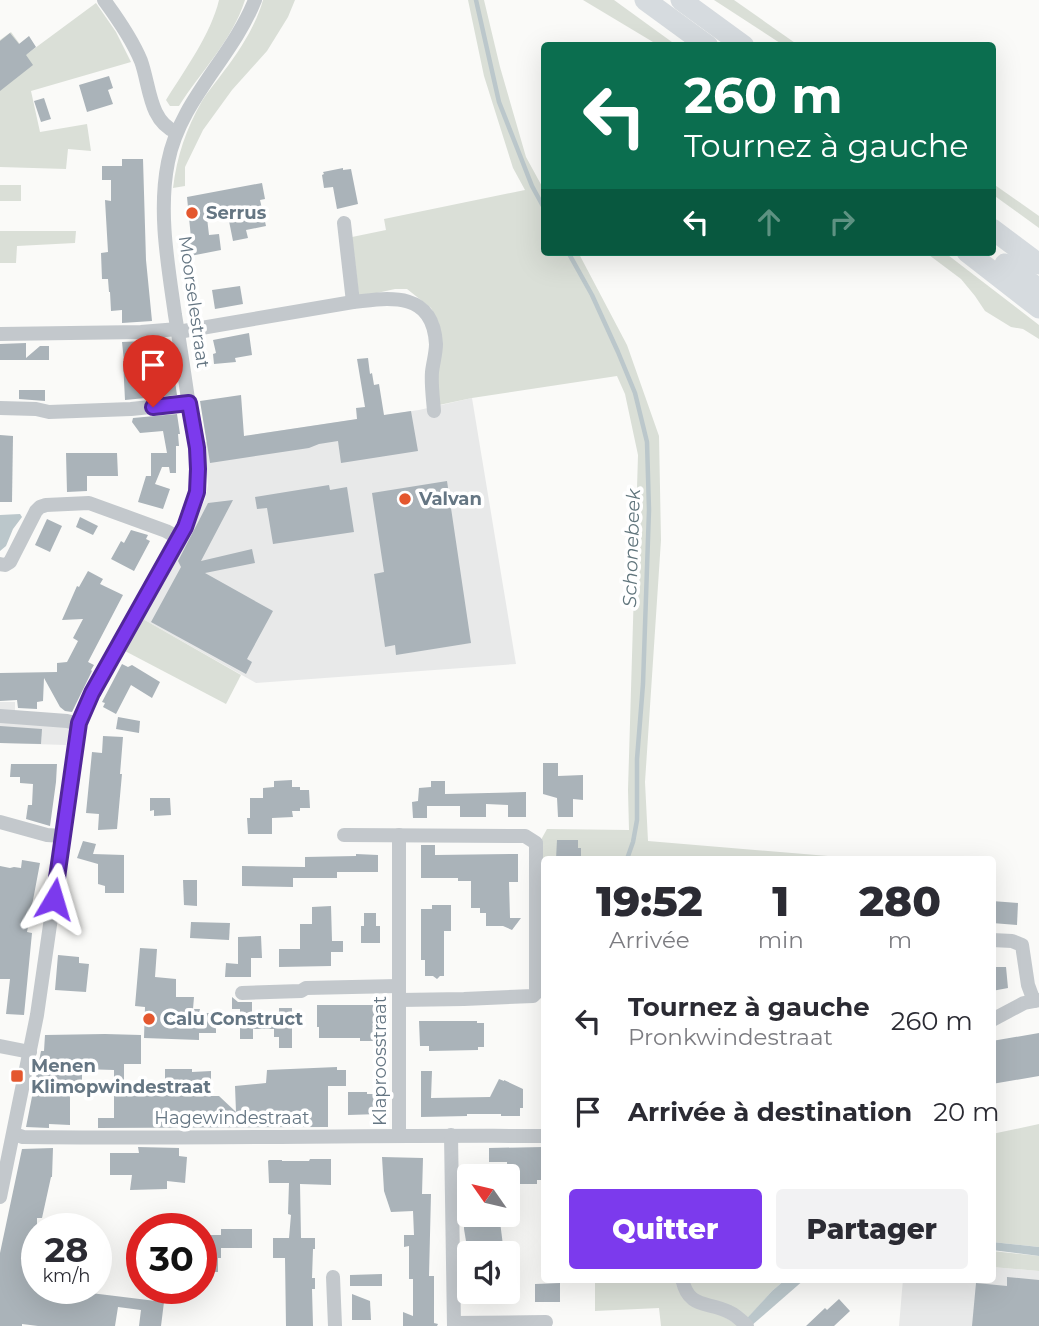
<!DOCTYPE html>
<html lang="fr">
<meta charset="utf-8">
<style>
body{margin:0;font-family:Montserrat,sans-serif;background:#f2f2f3;color:#2b2b33;height:100vh;display:flex;flex-direction:column;font-size:26px;white-space:nowrap}
*{box-sizing:border-box;margin:0}
p{font-size:23px;color:#7c7c81}
.icon{flex:none;width:38px;height:38px;fill:none;stroke:currentColor;stroke-width:2;stroke-linecap:round;stroke-linejoin:round}
.map{position:relative;flex:1;overflow:hidden}
.panel{position:absolute;left:541px;top:856px;width:455px;height:427px;display:flex;flex-direction:column;background:#fff;border-radius:7px;box-shadow:0 7px 28px #0002}
.panel>*{flex:none}
.hud{position:absolute;left:541px;top:42px;width:455px;height:214px;border-radius:7px;box-shadow:0 7px 28px #0002;background:#0b6e4f;color:#fff;overflow:hidden}
.needle{width:46px;rotate:304deg}
.buttons{position:absolute;left:457px;top:1164px;display:grid;gap:14px}
.buttons a{display:grid;place-items:center;width:63px;height:63px;border-radius:7px;background:#fff;box-shadow:0 7px 28px #0002;font-size:35px}
.speed{position:absolute;left:21px;top:1213px;display:flex;gap:14px;font-size:35px;font-weight:700;text-align:center}
.speed>*{display:grid;place-content:center;width:91px;height:91px;border-radius:50%;background:#fff;box-shadow:0 7px 28px #0002;line-height:1}
.speed small{font-size:18px;font-weight:400}
.speed .limit{border:10px solid #d22;background:#fff;color:#111}
.pin{position:absolute;display:grid;place-items:center;width:60px;height:60px;color:#fff;margin:-72px -30px;border-radius:50% 50% 50% 0;rotate:-45deg;box-shadow:0 0 7px #0007}
.pin .icon{rotate:45deg}
.me{position:absolute;width:77px;margin:-38px;rotate:7deg;stroke-linejoin:round;filter:drop-shadow(0 0 5px #0008)}
.turn{display:flex;align-items:center;gap:24px;height:147px;padding:0 28px;font-size:32px}
.turn .icon{width:91px;height:91px;stroke-width:2.5}
.turn b{display:block;font-size:49px;line-height:60px}
.lanes{display:flex;align-items:center;height:66px;padding:0 28px;background:#0003;justify-content:center;gap:35px;direction:ltr}
.lanes .off{opacity:.35}
.eta{display:flex;justify-content:space-evenly;align-items:center;height:119px;text-align:center}
.eta b{font-size:42px;font-weight:800;line-height:49px}
.action{display:flex;gap:14px;margin-top:auto;padding:14px 28px}
.action a{flex:1;height:80px;border-radius:7px;background:#7c3aed;color:#fff;font-size:28px;font-weight:800;line-height:80px;text-align:center}
.action a+a{background:#f2f2f3;color:#2b2b33}
ul{padding:0;list-style:none}
li{display:flex;align-items:center;gap:21px;height:91px;padding:0 28px}
li div{flex:1}
li b{display:block;font-size:26px}
li em{font-style:normal}
.map>svg:first-child{display:block}
</style>
<div class="map">
<svg width="1039" height="1326" viewBox="0 0 1039 1326">
<rect width="100%" height="100%" fill="#fafaf8"/>
<g fill="#e8e9e9">
<polygon points="472,398 516,664 256,683 143,619 205,500 208,485 204,442 419,410"/>
<polygon points="0,702 15,702 15,712 72,717 66,745 0,743"/>
<polygon points="992,1267 1039,1271 1039,1326 899,1326 903,1279 992,1279"/>
</g>
<g fill="#dadfd7">
<path d="M 219,0 L 245,0 C 232,41 201,71 179,106 L 170,106 L 166,100 C 184,71 211,34 219,0 Z"/>
<path d="M 263,0 L 295,0 L 288,17 L 267,51 L 232,90 L 203,130 L 185,167 L 185,186 L 173,188 C 177,156 186,129 202,101 C 208,91 217,81 224,71 C 240,50 256,25 263,0 Z"/>
<polygon points="468,0 484,0 500,67 526,157 544,190 544,252 578,252 627,345 659,436 661,540 645,782 648,841 864,859 544,859 544,1013 542,838 547,829 629,830 628,790 638,455 625,394 617,376 472,398 439,405 436,371 441,333 438,321 431,308 407,289 395,289 359,297 352,237 386,230 384,219 525,190 513,168 484,76"/>
<polygon points="583,0 614,0 676,45 658,45"/>
<polygon points="714,0 734,0 798,45 783,45"/>
<polygon points="96,3 116,32 131,62 31,91 40,132 87,124 91,151 68,149 66,169 0,167 0,40 11,32 27,54"/>
<polygon points="992,183 1039,216 1039,228 992,194"/>
<rect x="0" y="185" width="21" height="16"/>
<polygon points="0,231 76,231 75,243 17,246 16,263 0,263"/>
<polygon points="925,252 944,252 1039,325 1039,339 1023,329 1011,327 985,311 975,296 961,279"/>
<polygon points="143,619 241,675 226,704 125,651"/>
<polygon points="1039,1124 1039,1247 992,1242 992,1134"/>
<polygon points="992,1251 1039,1256 1039,1271 992,1267"/>
<polygon points="595,1279 676,1279 677,1287 681,1293 718,1313 739,1326 661,1326 659,1308 595,1311"/>
<polygon points="686,1279 786,1279 772,1291 747,1319 698,1299"/>
</g>
<g fill="#bbc7cb">
<polygon points="20,514 22,517 13,529 6,546 0,551 0,515"/>
<polygon points="992,1242 1039,1247 1039,1256 992,1250"/>
<polygon points="786,1279 805,1279 751,1326 740,1326 772,1291"/>
</g>
<g fill="none" stroke-linecap="round" stroke-linejoin="round">
<g stroke="#bbc7cb" stroke-width="4.5">
<polyline points="476,0 499,102 532,186 544,208"/>
<polyline points="568,252 592,295 618,352 635,393 647,442 649,510 643,684 637,759 637,820 633,842 627,859"/>
</g>
</g>
<g fill="#aab3b9">
<polygon points="10,33 19,44 29,36 36,47 26,55 33,65 0,91 0,41"/>
<polygon points="109,76 113,88 108,90 113,104 87,112 79,85"/>
<polygon points="44,98 51,119 41,122 34,101"/>
<polygon points="122,159 143,159 146,260 152,321 122,323 122,310 111,311 110,292 109,292 108,279 102,279 101,253 108,252 105,200 111,201 111,180 102,180 102,166 122,166"/>
<polygon points="343,168 343,170 351,169 358,204 337,209 333,187 324,188 322,175 324,174 323,172"/>
<polygon points="262,183 265,199 260,200 266,226 246,230 248,238 233,241 226,206 206,209 209,235 219,234 221,250 180,258 181,239 191,238 187,197"/>
<polygon points="240,286 243,304 215,309 212,290"/>
<polygon points="249,333 252,355 235,358 236,362 214,364 213,354 216,353 213,340"/>
<polygon points="166,340 170,368 173,368 177,395 125,400 123,361 124,361 122,342"/>
<polygon points="26,343 26,358 40,346 49,346 49,360 0,360 0,344"/>
<polygon points="368,358 370,374 372,373 374,385 379,384 384,415 411,411 418,451 341,463 338,441 319,444 309,448 210,463 200,401 241,395 244,436 357,419 356,408 365,407 357,359"/>
<polygon points="19,390 45,390 45,401 19,399"/>
<polygon points="177,414 180,434 178,434 179,446 176,446 176,473 170,473 169,467 162,467 155,484 170,489 163,509 138,502 146,476 151,476 151,453 167,453 163,431 140,433 132,422 133,418"/>
<polygon points="0,435 13,436 12,502 0,502"/>
<polygon points="66,453 117,453 118,476 87,476 87,491 67,492"/>
<polygon points="447,481 471,643 396,655 395,645 385,647 374,574 384,572 372,493"/>
<polygon points="329,485 330,490 347,487 354,532 273,544 267,508 257,509 255,497"/>
<polygon points="233,500 201,561 252,549 255,563 205,573 273,611 247,659 252,662 246,674 151,622 181,567 178,561 208,503"/>
<polygon points="80,517 98,526 93,535 76,527"/>
<polygon points="47,519 62,526 50,552 35,545"/>
<polygon points="131,530 148,535 146,539 150,541 134,571 111,559 121,541 124,543"/>
<polygon points="88,571 103,579 100,584 123,595 88,662 94,665 91,670 92,671 72,712 65,711 60,707 44,678 43,701 37,702 37,709 18,708 17,700 0,701 0,673 57,672 57,663 67,662 78,641 73,638 83,619 62,620 77,586 79,587"/>
<polygon points="122,664 128,667 132,665 160,682 152,698 131,685 116,714 103,707 105,703 102,702"/>
<polygon points="118,717 140,721 139,733 116,729"/>
<polygon points="0,726 42,729 41,744 0,743"/>
<polygon points="103,736 123,737 120,774 122,774 117,829 98,830 99,814 86,813 92,752 102,753"/>
<polygon points="543,763 558,763 558,776 583,775 583,800 573,799 573,817 558,817 557,798 543,794"/>
<polygon points="11,764 57,764 56,782 50,826 26,819 28,805 32,805 33,784 20,783 20,777 10,777"/>
<polygon points="292,780 292,787 300,787 300,790 309,790 310,808 300,808 300,811 292,811 293,817 272,818 272,834 248,834 247,818 250,818 250,798 263,798 263,788 274,787 274,781"/>
<polygon points="431,781 445,781 445,794 526,792 526,817 508,817 508,805 486,804 486,817 460,817 460,806 427,806 427,818 413,818 412,802 418,801 419,788 431,787"/>
<polygon points="150,798 170,798 171,815 154,816 154,810 150,811"/>
<polygon points="557,840 578,840 578,848 581,848 581,859 556,859"/>
<polygon points="83,841 96,844 93,854 124,855 124,893 105,893 105,886 98,884 98,864 77,858"/>
<polygon points="421,845 435,845 435,855 518,854 518,882 509,882 510,918 521,918 512,930 503,926 486,926 486,913 480,913 480,908 471,908 471,881 458,881 458,878 421,878"/>
<polygon points="356,854 378,855 378,872 337,872 337,878 293,878 293,887 242,886 242,866 305,867 305,857 356,856"/>
<polygon points="22,860 40,863 27,932 32,933 24,1015 6,1014 10,979 0,979 0,866 10,868 14,867 21,868"/>
<polygon points="183,880 197,880 197,906 184,905"/>
<polygon points="992,901 1018,903 1017,925 992,923"/>
<polygon points="432,905 451,905 451,931 444,931 444,976 440,976 437,979 433,976 425,976 425,960 421,960 421,909 432,909"/>
<polygon points="331,906 332,941 343,941 343,952 331,952 331,966 279,967 279,949 300,949 300,924 312,924 312,907"/>
<polygon points="364,913 376,913 376,926 380,926 380,943 361,943 361,926 364,926"/>
<polygon points="191,922 230,923 229,940 190,938"/>
<polygon points="261,936 262,958 251,958 251,977 225,977 226,963 238,964 238,937"/>
<polygon points="140,948 157,949 155,977 176,979 176,997 194,997 193,1009 200,1009 199,1013 216,1013 216,1033 199,1033 199,1040 144,1038 145,1007 135,1006"/>
<polygon points="58,955 79,957 79,963 89,964 86,992 55,990"/>
<polygon points="992,967 1006,967 1008,988 992,991"/>
<polygon points="232,997 238,1002 252,1002 252,1012 279,1012 279,1008 292,1008 292,1048 279,1048 279,1037 274,1037 274,1029 253,1029 253,1039 240,1039 240,1009 232,1009"/>
<polygon points="317,1005 380,1005 380,1035 377,1035 377,1041 360,1041 360,1038 319,1038 319,1027 317,1027"/>
<polygon points="419,1021 477,1021 477,1023 484,1023 484,1047 478,1047 478,1050 429,1051 429,1046 420,1046"/>
<polygon points="1039,1033 1039,1076 992,1084 992,1041"/>
<polygon points="105,1034 141,1035 141,1064 124,1064 124,1086 140,1086 140,1091 165,1090 165,1069 192,1069 192,1072 211,1071 211,1096 219,1096 236,1112 235,1086 266,1083 267,1070 337,1067 337,1070 346,1070 346,1086 328,1086 328,1127 98,1128 98,1118 114,1118 114,1070 82,1069 82,1088 70,1088 70,1125 49,1124 49,1128 26,1127 41,1051 44,1051 45,1035"/>
<polygon points="421,1071 432,1071 431,1098 490,1097 499,1079 504,1081 504,1080 523,1089 523,1108 520,1108 520,1116 501,1116 501,1114 467,1114 467,1116 421,1117"/>
<polygon points="348,1092 367,1092 367,1094 380,1094 380,1114 348,1115"/>
<polygon points="138,1147 179,1148 179,1156 187,1157 185,1183 167,1181 167,1189 130,1190 132,1175 110,1175 110,1153 139,1153"/>
<polygon points="544,1147 544,1180 537,1180 537,1184 508,1184 507,1162 489,1162 489,1148"/>
<polygon points="53,1148 52,1177 51,1177 42,1218 37,1218 37,1288 50,1288 164,1302 161,1326 139,1326 141,1310 118,1307 115,1326 38,1326 22,1324 22,1326 0,1326 0,1253 22,1149"/>
<polygon points="382,1157 423,1158 422,1194 431,1194 429,1276 434,1276 434,1323 438,1324 437,1326 403,1326 403,1312 413,1316 413,1279 409,1279 409,1246 404,1247 404,1235 414,1235 413,1211 391,1212 384,1191"/>
<polygon points="310,1159 331,1159 331,1185 300,1184 301,1238 315,1238 315,1249 313,1249 312,1278 315,1278 315,1289 312,1289 313,1326 286,1326 285,1258 273,1258 273,1238 289,1238 291,1215 288,1214 289,1183 269,1183 268,1161 269,1160 282,1160 282,1161 309,1161"/>
<polygon points="464,1214 499,1214 504,1253 468,1253 464,1229"/>
<polygon points="221,1229 252,1229 252,1248 221,1248 221,1258 218,1258 218,1272 205,1272 205,1235 221,1235"/>
<polygon points="382,1274 382,1286 350,1286 350,1275"/>
<polygon points="1007,1277 1039,1280 1039,1326 972,1326 976,1283 1007,1286"/>
<polygon points="560,1283 560,1302 535,1302 535,1284"/>
<polygon points="473,1292 502,1292 503,1302 473,1304"/>
<polygon points="352,1294 370,1301 371,1320 352,1320"/>
<polygon points="839,1299 850,1311 834,1326 806,1326 825,1308 827,1310"/>
</g>
<g fill="none" stroke-linecap="round" stroke-linejoin="round">
<g stroke="#c3c8cc" stroke-width="14">
<path d="M 104,0 C 118,19 132,39 141,61 C 150,86 149,121 176,132"/>
<polyline points="344,223 353,302"/>
<path d="M 178,332 L 353,302 C 392,297 433,292 436,344 C 436,353 433,363 432,372 C 431,385 433,398 434,411"/>
<polyline points="0,334 141,332 178,329"/>
<polyline points="0,408 36,409 49,412 131,409 189,403"/>
<polyline points="0,564 5,565 10,562 36,511 40,507 46,505 89,503 166,531 179,538"/>
<polyline points="0,716 67,721 79,724"/>
<polyline points="0,822 47,835 62,836"/>
<polyline points="344,835 525,836 536,843 536,993 533,996 464,999 400,1000"/>
<polyline points="992,940 1012,941 1022,945 1028,985 1034,1001"/>
<polyline points="242,993 301,991 306,988 398,986"/>
<polyline points="992,1020 1024,1003 1039,1000"/>
<polyline points="0,1046 30,1052"/>
<path d="M 14,1134 L 23,1137 C 197,1139 370,1135 544,1136"/>
<polyline points="451,1135 454,1326"/>
<polyline points="399,1136 399,835"/>
<path d="M 0,1197 L 37,1015 L 79,724 C 88,699 102,676 115,653 C 130,625 146,597 161,569 C 175,545 191,521 197,493 C 202,468 195,444 191,420 C 186,385 181,350 175,315 C 168,265 158,212 168,162 C 180,100 232,58 255,0"/>
<polyline points="333,1277 335,1326"/>
<path d="M 682,1279 C 689,1310 708,1301 729,1312 C 736,1315 742,1321 747,1326"/>
<polyline points="454,1323 546,1322"/>
</g>
<g stroke="#d6dbdf" stroke-width="21">
<polyline points="645,0 708,46"/>
<polyline points="681,0 744,46"/>
<polyline points="992,229 1039,264"/>
<polyline points="967,252 1039,308"/>
<polyline points="1005,264 1039,289"/>
</g>
</g>
<g fill="none" stroke-linecap="round" stroke-linejoin="round">
<g stroke="#51269a" stroke-width="18">
<polyline id="route" points="54,899 79,723 92,693 185,527 197,492 198,469 197,448 189,403 153,407"/>
</g>
<use href="#route" stroke="#7c3aed" stroke-width="12"/>
</g>
<g fill="#e4572e" stroke="#fff" stroke-width="2.5">
<circle cx="192" cy="213" r="7"/>
<circle cx="405" cy="499" r="7"/>
<circle cx="149" cy="1019" r="7"/>
<rect x="10" y="1069" width="14" height="14" rx="3.5"/>
</g>
<g text-anchor="middle" stroke-width="7" stroke-linejoin="round" paint-order="stroke">
<g font-size="18" font-weight="bold" fill="#657683" stroke="#fff" text-anchor="start">
<text x="206" y="219">Serrus</text>
<text x="419" y="505">Valvan</text>
<text x="163" y="1025">Calu Construct</text>
<text x="31" y="1072">Menen<tspan x="31" dy="21">Klimopwindestraat</tspan></text>
</g>
<g font-size="18" fill="#657683" stroke="#fff">
<text transform="translate(194 302) rotate(82)" y="6">Moorselestraat</text>
<text transform="translate(380 1061) rotate(-90)" y="6">Klaproosstraat</text>
<text x="232" y="1124">Hagewindestraat</text>
</g>
<g font-size="19" font-style="italic" fill="#60757c" stroke="#fff">
<text transform="translate(631 548) rotate(-88)" y="7">Schonebeek</text>
</g>
</g>
</svg>
<div class="buttons">
<a><svg class="needle" viewBox="-14 -14 28 28"><path d="M0-13l5 13h-10z" fill="#e53935"/><path d="M0 13l5-13h-10z" fill="#7c7c81"/></svg></a>
<a><svg class="icon" aria-label="sound" viewBox="0 0 24 24"><path d="M4 9h4l5-4v14l-5-4H4zM17 9q2 3 0 6"/></svg></a>
</div>
<div class="speed"><div>28<small>km/h</small></div><div class="limit">30</div></div>
<div class="pin" style="left:153px;top:407px;background:#d93025"><svg class="icon" aria-label="arrive" viewBox="0 0 24 24"><path d="M6 21V4h12l-3 4 3 4H6"/></svg></div>
<svg class="me" style="left:54px;top:899px" viewBox="-20 -20 40 40"><path d="M0-17L14 15 0 8-14 15z" fill="#7c3aed" stroke="#fff" stroke-width="4"/></svg>
<div class="hud">
<div class="turn"><svg class="icon" aria-label="left" viewBox="0 0 24 24"><path d="M17 20v-9H6M10 6l-5 5 5 5"/></svg><div><b>260 m</b>Tournez à gauche</div></div>
<div class="lanes"><svg class="icon" aria-label="left" viewBox="0 0 24 24"><path d="M17 20v-9H6M10 6l-5 5 5 5"/></svg><svg class="icon off" aria-label="ahead" viewBox="0 0 24 24"><path d="M12 20V5M6 11l6-6 6 6"/></svg><svg class="icon off" aria-label="right" viewBox="0 0 24 24"><path d="M7 20v-9h11M14 6l5 5-5 5"/></svg></div>
</div>
<section class="panel">
<div class="eta">
<div><b>19:52</b><p>Arrivée</p></div>
<div><b>1</b><p>min</p></div>
<div><b>280</b><p>m</p></div>
</div>
<ul>
<li><svg class="icon" aria-label="left" viewBox="0 0 24 24"><path d="M17 20v-9H6M10 6l-5 5 5 5"/></svg><div><b>Tournez à gauche</b><p>Pronkwindestraat</p></div><em>260 m</em></li>
<li><svg class="icon" aria-label="arrive" viewBox="0 0 24 24"><path d="M6 21V4h12l-3 4 3 4H6"/></svg><div><b>Arrivée à destination</b></div><em>20 m</em></li>
</ul>
<div class="action"><a>Quitter</a><a>Partager</a></div>
</section>
</div>
